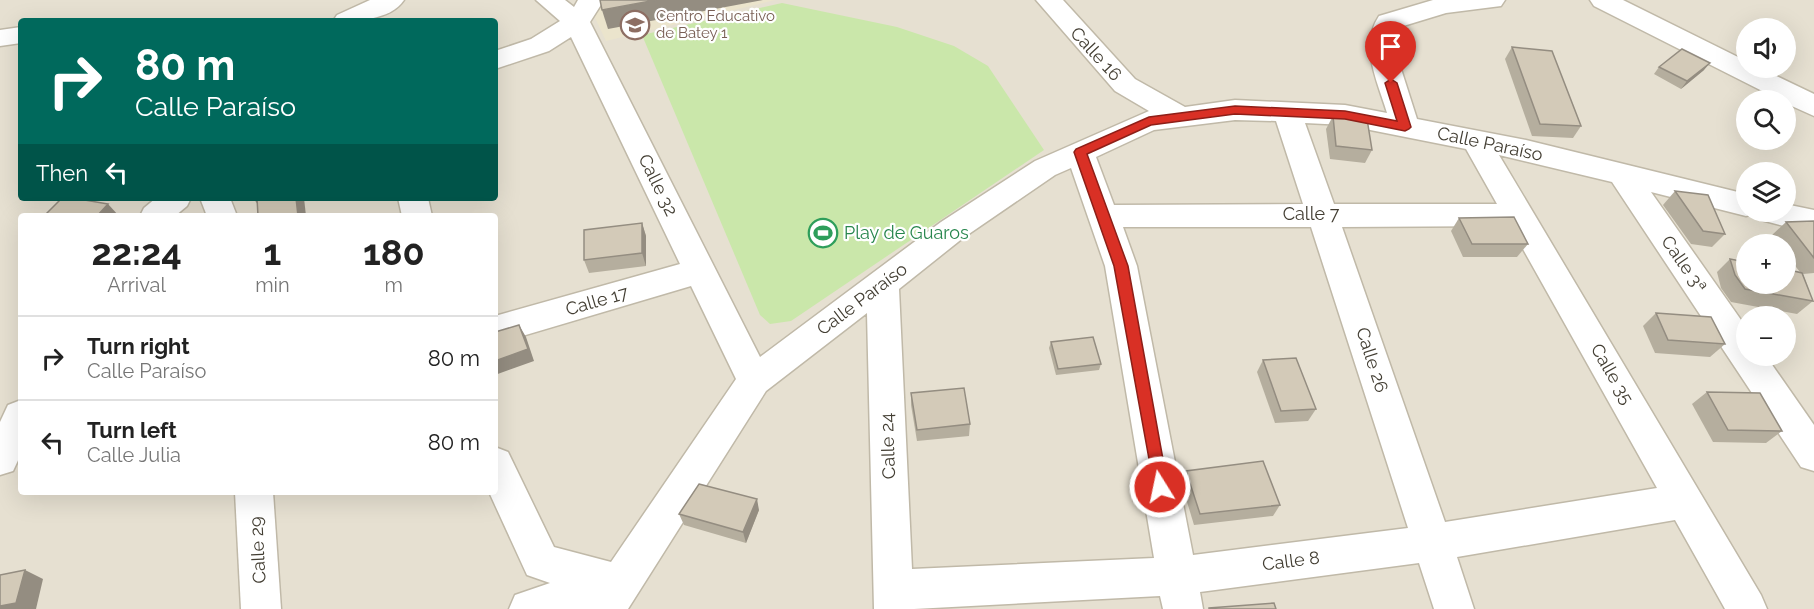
<!DOCTYPE html>
<meta charset="utf-8">
<style>
body{margin:0;font-family:Raleway,sans-serif;background:#f2f2f2;color:#222;height:100vh;display:flex;flex-direction:column;font-size:22px;white-space:nowrap}
*{box-sizing:border-box;margin:0}
p{font-size:20px;color:#767676}
.icon{flex:none;width:33px;height:33px;fill:none;stroke:currentColor;stroke-width:2;stroke-linecap:round;stroke-linejoin:round}
.map{position:relative;flex:1;overflow:hidden}
.drawer{position:absolute;left:18px;top:213px;width:480px;height:282px;display:flex;flex-direction:column;background:#fff;border-radius:6px;box-shadow:0 6px 24px #0002}
.drawer>*{flex:none}
.guide{position:absolute;left:18px;top:18px;width:480px;height:183px;border-radius:6px;box-shadow:0 6px 24px #0002;background:#00695c;color:#fff;overflow:hidden}
.tools{position:absolute;left:1736px;top:18px;display:grid;gap:12px}
.tools a{display:grid;place-items:center;width:60px;height:60px;border-radius:50%;background:#fff;box-shadow:0 6px 24px #0002;font-size:30px}
.pin{position:absolute;display:grid;place-items:center;width:51px;height:51px;color:#fff;margin:-62px -26px;border-radius:50% 50% 50% 0;rotate:-45deg;box-shadow:0 0 6px #0007}
.pin .icon{rotate:45deg}
.me{position:absolute;width:66px;margin:-33px;rotate:350deg;stroke-linejoin:round;filter:drop-shadow(0 0 4px #0008)}
.turn{display:flex;align-items:center;gap:21px;height:126px;padding:0 18px;font-size:27px}
.turn .icon{width:78px;height:78px;stroke-width:2.5}
.turn b{display:block;font-size:42px;line-height:51px}
.then{display:flex;align-items:center;height:57px;padding:0 18px;background:#0003;gap:12px;font-size:22px}
.eta{display:flex;justify-content:space-evenly;align-items:center;height:102px;text-align:center}
.eta b{font-size:36px;font-weight:700;line-height:42px}
ul{padding:0;list-style:none}
li{display:flex;align-items:center;gap:18px;height:84px;padding:0 18px;border-top:2px solid #e0e0e0}
li div{flex:1}
li b{display:block;font-size:22px}
li em{font-style:normal}
.map>svg:first-child{display:block}
</style>
<div class="map">
<svg width="1814" height="609" viewBox="0 0 1814 609">
<rect width="100%" height="100%" fill="#f2eee3"/>
<path fill="#e6e0d1" fill-rule="evenodd" d="M 0,0 L 1814,0 L 1814,609 L 0,609 ZM 21,21 L 495,21 L 495,198 L 21,198 ZM 1746,28 L 1785,28 L 1785,68 L 1746,68 ZM 1746,100 L 1785,100 L 1785,140 L 1746,140 ZM 1746,172 L 1785,172 L 1785,212 L 1746,212 ZM 21,216 L 495,216 L 495,492 L 21,492 ZM 1746,244 L 1785,244 L 1785,284 L 1746,284 ZM 1746,316 L 1785,316 L 1785,356 L 1746,356 Z"/>
<polygon fill="#ebe4cc" points="599,0 775,0 606,41 591,9"/>
<polygon fill="#cae7aa" points="782,3 897,27 954,46 988,66 1044,150 791,321 770,324 760,315 642,35"/>
<g fill="none" stroke-linecap="round" stroke-linejoin="round">
<g stroke="#c0b9a8" stroke-width="3">
<g id="minor">
<path d="M 370,0 L 404,0 C 390,21 355,21 333,21 L 337,15 Z"/>
<path d="M 536,0 L 565,0 L 574,7 L 578,0 L 604,0 L 590,22 L 760,357 L 941,222 L 1035,161 L 1149,111 L 1115,91 L 1036,0 L 1063,0 L 1135,79 L 1185,107 L 1235,100 L 1345,105 L 1387,113 C 1378,83 1359,46 1379,16 L 1433,0 L 1505,0 L 1501,6 L 1446,13 L 1400,27 L 1395,50 L 1417,119 L 1526,140 L 1746,194 L 1746,212 L 1785,212 L 1785,204 L 1814,210 L 1814,234 L 1761,220 L 1757,213 L 1746,216 L 1651,192 L 1746,327 L 1746,356 L 1766,356 L 1814,425 L 1814,471 L 1801,467 L 1612,182 L 1499,155 L 1761,595 L 1767,609 L 1725,609 L 1675,520 L 1457,557 L 1474,609 L 1434,609 L 1419,563 L 1200,592 L 1203,609 L 1163,609 L 1160,596 L 914,609 L 874,609 L 867,313 L 766,391 L 628,609 L 509,609 L 515,595 L 550,583 L 527,575 L 489,492 L 495,492 L 495,447 L 508,452 L 554,547 L 611,562 L 736,379 L 691,286 L 495,344 L 495,316 L 680,264 L 571,37 L 549,51 L 495,69 L 495,51 L 531,39 L 560,21 ZM 1235,120 L 1276,121 L 1303,204 L 1114,205 L 1096,157 L 1154,130 ZM 1305,123 L 1345,125 L 1466,149 L 1497,204 L 1334,204 ZM 1071,168 L 1105,266 L 1154,558 L 912,569 L 899,289 L 963,238 L 1055,175 ZM 1510,226 L 1657,488 L 1445,522 L 1342,227 ZM 1123,227 L 1311,227 L 1408,528 L 1193,555 L 1137,266 Z"/>
<polygon points="21,27 21,43 0,46 0,30"/>
<polygon points="156,198 191,198 187,206 175,216 140,216 144,208"/>
<polygon points="200,198 230,198 237,216 207,216"/>
<polygon points="398,198 428,198 432,216 402,216"/>
<polygon points="21,400 21,454 13,471 0,475 0,422 8,405"/>
<polygon points="235,492 273,492 281,609 241,609"/>
</g>
</g>
<g stroke="#c0b9a8" stroke-width="3">
<polygon id="tertiary" points="1590,0 1623,0 1746,61 1746,68 1760,68 1814,94 1814,116 1785,103 1785,100 1780,100 1594,6"/>
</g>
<use href="#minor" fill="#fff" fill-rule="evenodd"/>
<use href="#tertiary" fill="#fff" fill-rule="evenodd"/>
</g>
<g fill="#b5ae9e">
<polygon points="1512,47 1581,126 1573,138 1532,136 1505,59"/>
<polygon points="1659,67 1704,70 1681,89 1654,74"/>
<polygon points="1333,116 1372,150 1365,163 1330,159 1326,129"/>
<polygon points="1675,191 1725,234 1712,247 1691,244 1663,205"/>
<polygon points="1459,218 1528,244 1517,257 1463,257 1451,231"/>
<polygon points="1814,221 1814,273 1803,274 1813,301 1797,314 1731,302 1721,288 1717,272 1730,259 1800,272 1785,253 1785,244 1779,244 1772,235 1786,222"/>
<polygon points="642,223 646,236 646,266 589,273 584,260"/>
<polygon points="1656,313 1725,344 1710,357 1655,353 1643,326"/>
<polygon points="1051,342 1101,364 1099,370 1056,375 1049,348"/>
<polygon points="1263,360 1316,409 1308,421 1275,423 1257,372"/>
<polygon points="1707,392 1782,431 1766,443 1713,442 1692,404"/>
<polygon points="911,393 970,424 969,436 917,441 911,405"/>
<polygon points="1186,471 1280,505 1273,516 1194,525 1181,482"/>
<polygon points="759,510 746,543 684,525 679,514"/>
</g>
<g fill="#948d81">
<polygon points="656,0 763,0 608,29 602,10"/>
<polygon points="1710,63 1704,70 1681,89 1687,81"/>
<polygon points="253,198 263,198 259,206"/>
<polygon points="296,198 304,198 306,216 298,216"/>
<polygon points="108,204 119,216 97,216"/>
<polygon points="642,223 646,236 646,266 642,253"/>
<polygon points="519,325 526,337 534,361 495,375 495,361"/>
<polygon points="757,499 759,510 746,543 743,532"/>
<polygon points="25,570 43,579 36,609 0,609 0,606"/>
</g>
<g fill="#d3cab8" stroke="#948d81" stroke-width="1.5">
<polygon points="600,0 656,0 602,10"/>
<polygon points="1512,47 1552,51 1581,126 1540,124"/>
<polygon points="1682,49 1710,63 1687,81 1659,67"/>
<polygon points="1333,116 1367,119 1372,150 1336,146"/>
<polygon points="1675,191 1708,195 1725,234 1703,231"/>
<polygon points="62,198 73,198 108,204 97,216 44,216"/>
<polygon points="257,198 296,198 298,216 258,216"/>
<polygon points="1514,217 1528,244 1472,244 1459,218"/>
<polygon points="1814,221 1814,258 1786,222"/>
<polygon points="642,223 642,253 584,260 584,230"/>
<polygon points="1730,259 1746,262 1746,284 1785,284 1785,269 1802,273 1813,301 1745,289 1735,275"/>
<polygon points="1656,313 1711,317 1725,344 1668,340"/>
<polygon points="519,325 528,349 495,361 495,332"/>
<polygon points="1093,337 1101,364 1058,369 1051,342"/>
<polygon points="1296,358 1316,409 1281,411 1263,360"/>
<polygon points="964,388 970,424 917,430 911,393"/>
<polygon points="1707,392 1760,393 1782,431 1728,430"/>
<polygon points="1263,461 1280,505 1200,514 1186,471"/>
<polygon points="699,484 757,499 743,532 679,514"/>
<polygon points="25,570 16,603 0,606 0,575"/>
<polygon points="1274,603 1276,609 1209,609 1209,608"/>
</g>
<polygon fill="#d93025" stroke="#8d1f18" stroke-width="1.5" points="1391,79 1397,83 1411,127 1409,129 1405,131 1345,119 1235,114 1151,125 1087,154 1128,266 1168,487 1166,492 1160,494 1155,492 1114,266 1074,152 1076,149 1149,117 1235,106 1345,111 1397,121 1385,83"/>
<defs>
<g id="school-ring" transform="scale(1.5)"><circle r="9.5" fill="#fff" stroke="#8d6e63" stroke-width="1.5"/><path d="M0-5L7-2L0 1L-7-2ZM-4 1L0 2.5L4 1V4Q0 6-4 4Z" fill="#8d6e63"/></g>
<g id="stadium-ring" transform="scale(1.5)"><circle r="9.5" fill="#fff" stroke="#2e9e5b" stroke-width="1.5"/><path d="M0-5a6.5 5 0 1 0 0 10a6.5 5 0 1 0 0-10ZM-3.5-1.8h7v3.6h-7Z" fill="#2e9e5b"/></g>
</defs>
<g fill-rule="evenodd">
<use href="#school-ring" x="635" y="25"/>
<use href="#stadium-ring" x="823" y="233"/>
</g>
<g text-anchor="middle" stroke-width="4.5" stroke-linejoin="round" paint-order="stroke">
<g font-size="15" fill="#785e54" stroke="#fff" text-anchor="start">
<text x="656" y="21">Centro Educativo<tspan x="656" dy="17">de Batey 1</tspan></text>
</g>
<g font-size="18" fill="#433e33" stroke="#fff">
<text transform="translate(1096 54) rotate(47)" y="6">Calle 16</text>
<text transform="translate(1490 144) rotate(12)" y="6">Calle Paraíso</text>
<text transform="translate(658 185) rotate(64)" y="6">Calle 32</text>
<text x="1311" y="220">Calle 7</text>
<text transform="translate(1684 264) rotate(55)" y="6">Calle 3ª</text>
<text transform="translate(862 299) rotate(-37)" y="6">Calle Paraíso</text>
<text transform="translate(597 301) rotate(-16)" y="6">Calle 17</text>
<text transform="translate(1372 360) rotate(72)" y="6">Calle 26</text>
<text transform="translate(1612 374) rotate(60)" y="6">Calle 35</text>
<text transform="translate(888 446) rotate(-92)" y="6">Calle 24</text>
<text transform="translate(258 550) rotate(-93)" y="6">Calle 29</text>
<text transform="translate(1291 561) rotate(-7)" y="6">Calle 8</text>
</g>
<g font-size="18" fill="#27864d" stroke="#fff" text-anchor="start">
<text x="844" y="239">Play de Guaros</text>
</g>
</g>
</svg>
<div class="tools">
<a><svg class="icon" aria-label="sound" viewBox="0 0 24 24"><path d="M4 9h4l5-4v14l-5-4H4zM17 9q2 3 0 6"/></svg></a>
<a><svg class="icon" aria-label="search" viewBox="0 0 24 24"><circle cx="10" cy="10" r="6"/><path d="M15 15l6 6"/></svg></a>
<a><svg class="icon" aria-label="layers" viewBox="0 0 24 24"><path d="M12 4l9 5-9 5-9-5zM3 14l9 5 9-5"/></svg></a>
<a>+</a>
<a>−</a>
</div>
<div class="pin" style="left:1391px;top:83px;background:#d93025"><svg class="icon" aria-label="arrive" viewBox="0 0 24 24"><path d="M6 21V4h12l-3 4 3 4H6"/></svg></div>
<svg class="me" style="left:1160px;top:487px" viewBox="-20 -20 40 40"><circle r="17" fill="#d93025" stroke="#fff" stroke-width="3"/><path d="M0-11L8 9 0 5-8 9z" fill="#fff"/></svg>
<div class="guide">
<div class="turn"><svg class="icon" aria-label="right" viewBox="0 0 24 24"><path d="M7 20v-9h11M14 6l5 5-5 5"/></svg><div><b>80 m</b>Calle Paraíso</div></div>
<div class="then">Then<svg class="icon" aria-label="left" viewBox="0 0 24 24"><path d="M17 20v-9H6M10 6l-5 5 5 5"/></svg></div>
</div>
<section class="drawer">
<div class="eta">
<div><b>22:24</b><p>Arrival</p></div>
<div><b>1</b><p>min</p></div>
<div><b>180</b><p>m</p></div>
</div>
<ul>
<li><svg class="icon" aria-label="right" viewBox="0 0 24 24"><path d="M7 20v-9h11M14 6l5 5-5 5"/></svg><div><b>Turn right</b><p>Calle Paraíso</p></div><em>80 m</em></li>
<li><svg class="icon" aria-label="left" viewBox="0 0 24 24"><path d="M17 20v-9H6M10 6l-5 5 5 5"/></svg><div><b>Turn left</b><p>Calle Julia</p></div><em>80 m</em></li>
</ul>
</section>
</div>
